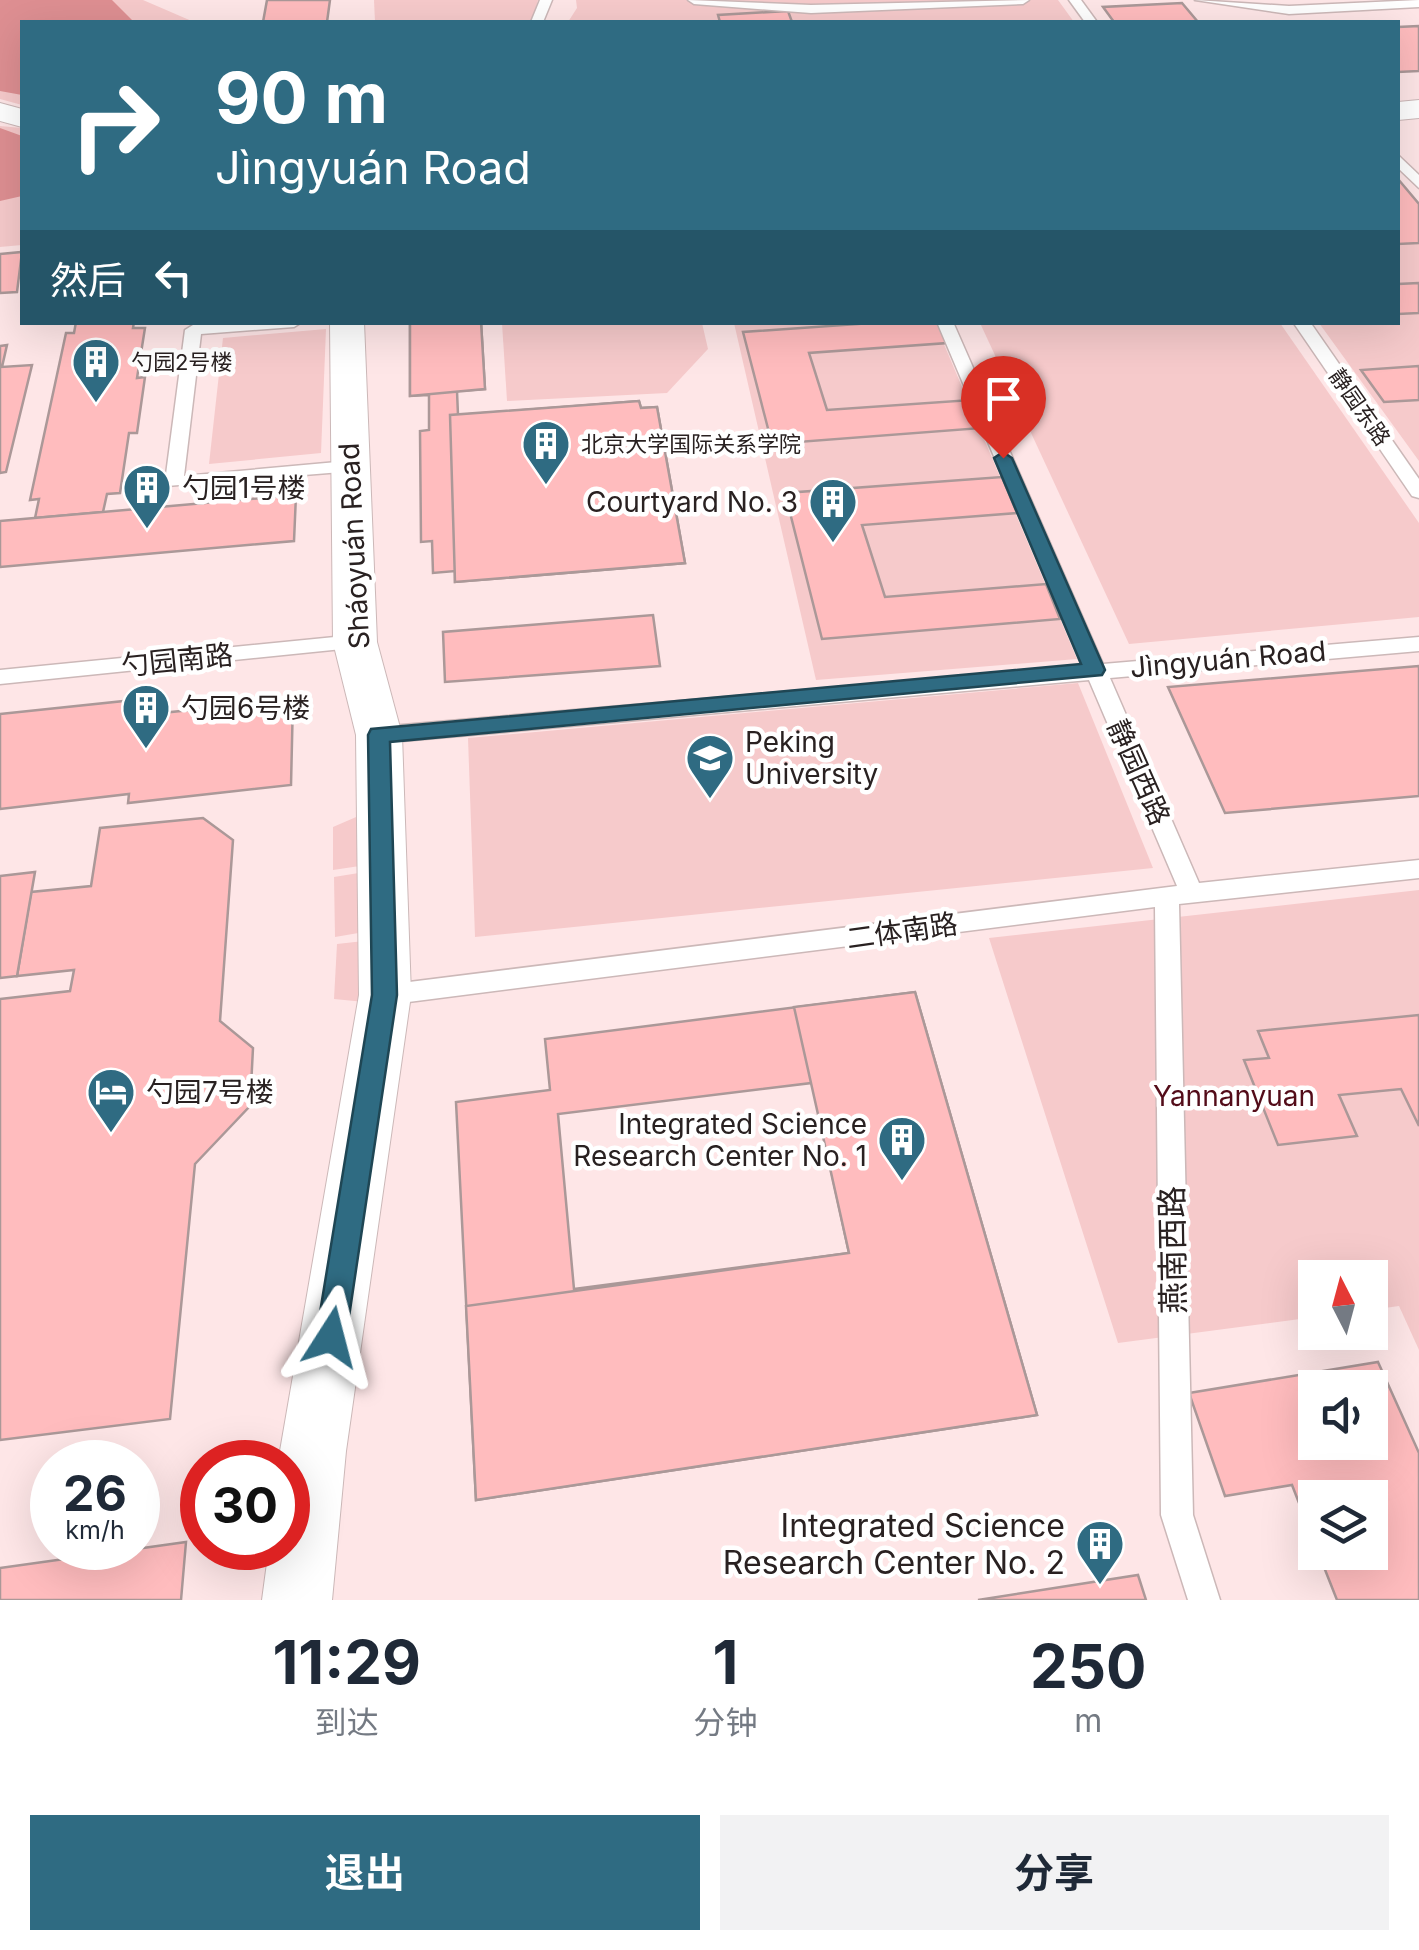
<!DOCTYPE html>
<html lang="zh">
<meta charset="utf-8">
<style>
body{margin:0;font-family:Inter,"Noto Sans SC",sans-serif;background:#f2f2f3;color:#1f2937;height:100vh;display:flex;flex-direction:column;font-size:38px;white-space:nowrap}
*{box-sizing:border-box;margin:0}
p{font-size:32px;color:#747a83}
.icon{flex:none;width:55px;height:55px;fill:none;stroke:currentColor;stroke-width:2;stroke-linecap:round;stroke-linejoin:round}
.map{position:relative;height:1600px;overflow:hidden}
.panel{display:flex;flex-direction:column;background:#fff;flex:1}
.panel>*{flex:none}
.guide{position:absolute;left:20px;top:20px;width:1380px;height:305px;border-radius:0px;box-shadow:0 10px 40px #0002;background:#2f6b82;color:#fff;overflow:hidden}
.needle{width:65px;rotate:354deg}
.controls{position:absolute;left:1298px;top:1260px;display:grid;gap:20px}
.controls a{display:grid;place-items:center;width:90px;height:90px;border-radius:0px;background:#fff;box-shadow:0 10px 40px #0002;font-size:50px}
.speed{position:absolute;left:30px;top:1440px;display:flex;gap:20px;font-size:50px;font-weight:700;text-align:center}
.speed>*{display:grid;place-content:center;width:130px;height:130px;border-radius:50%;background:#fff;box-shadow:0 10px 40px #0002;line-height:1}
.speed small{font-size:25px;font-weight:400}
.speed .limit{border:15px solid #d22;background:#fff;color:#111}
.pin{position:absolute;display:grid;place-items:center;width:85px;height:85px;color:#fff;margin:-102px -42px;border-radius:50% 50% 50% 0;rotate:-45deg;box-shadow:0 0 10px #0007}
.pin .icon{rotate:45deg}
.me{position:absolute;width:110px;margin:-55px;rotate:9deg;stroke-linejoin:round;filter:drop-shadow(0 0 8px #0008)}
.turn{display:flex;align-items:center;gap:35px;height:210px;padding:0 30px;font-size:45px}
.turn .icon{width:130px;height:130px;stroke-width:2.5}
.turn b{display:block;font-size:70px;line-height:85px}
.then{display:flex;align-items:center;height:95px;padding:0 30px;background:#0003;gap:20px;font-size:38px}
.eta{display:flex;justify-content:space-evenly;align-items:center;height:170px;text-align:center}
.eta b{font-size:60px;font-weight:700;line-height:70px}
.primary-button{display:flex;gap:20px;margin-top:auto;padding:20px 30px}
.primary-button a{flex:1;height:115px;border-radius:0px;background:#2f6b82;color:#fff;font-size:40px;font-weight:700;line-height:115px;text-align:center}
.primary-button a+a{background:#f2f2f3;color:#1f2937}
.map>svg:first-child{display:block}
</style>
<div class="map">
<svg width="1419" height="1600" viewBox="0 0 1419 1600">
<rect width="100%" height="100%" fill="#fef5f5"/>
<path fill="#fee6e7" fill-rule="evenodd" d="M 0,0 L 1419,0 L 1419,1600 L 0,1600 ZM 22,22 L 1398,22 L 1398,322 L 22,322 ZM 1315,1278 L 1370,1278 L 1370,1332 L 1315,1332 ZM 1315,1388 L 1370,1388 L 1370,1442 L 1315,1442 ZM 52,1462 L 138,1462 L 138,1548 L 52,1548 ZM 202,1462 L 288,1462 L 288,1548 L 202,1548 ZM 1315,1498 L 1370,1498 L 1370,1552 L 1315,1552 Z"/>
<g fill="#f6cacb">
<polygon points="0,0 143,0 194,22 22,22 22,105 0,99"/>
<polygon points="374,0 538,0 532,22 375,22"/>
<polygon points="576,0 1058,0 1074,22 568,22 577,8"/>
<polygon points="0,126 22,128 22,245 0,247"/>
<polygon points="1398,179 1419,203 1419,461 1319,323 1398,322"/>
<polygon points="502,323 702,323 708,349 667,393 507,401"/>
<polygon points="734,323 935,323 1077,659 816,680"/>
<polygon points="980,323 1280,323 1419,523 1419,617 1129,644"/>
<polygon points="326,329 321,453 209,464 223,338"/>
<polygon points="1078,683 1153,868 475,937 468,738"/>
<polygon points="370,811 373,864 333,870 333,827"/>
<polygon points="371,871 376,930 335,937 334,877"/>
<polygon points="1419,890 1419,1350 1399,1306 1370,1310 1370,1278 1315,1278 1315,1317 1118,1343 989,938"/>
<polygon points="373,940 375,1003 334,999 337,944"/>
</g>
<g fill="#de8f92">
<polygon points="0,0 112,0 134,22 22,22 22,95 0,91"/>
<polygon points="0,128 22,136 22,196 0,201"/>
</g>
<g fill="#ffbcbe" stroke="#ab9898" stroke-width="2.5" fill-rule="evenodd">
<polygon points="267,0 330,0 327,22 263,22"/>
<polygon points="1182,3 1198,22 1114,22 1103,7"/>
<polygon points="788,11 792,22 720,22 718,15"/>
<polygon points="1419,26 1419,71 1398,72 1398,27"/>
<polygon points="1398,179 1419,204 1419,243 1398,244"/>
<polygon points="22,252 17,292 0,293 0,254"/>
<polygon points="1419,283 1419,313 1398,314 1398,284"/>
<polygon points="76,322 134,322 133,328 145,328 137,378 145,377 137,433 129,433 120,493 107,494 103,512 35,518 39,499 30,500 66,333 74,333"/>
<polygon points="410,322 481,322 485,389 457,391 458,415 639,401 641,408 657,407 685,563 455,582 455,571 433,573 432,541 421,542 420,431 429,430 429,395 410,396"/>
<polygon points="410,322 481,322 485,389 410,396"/>
<polygon points="886,322 939,322 947,343 809,353 827,410 971,400 982,428 772,444 743,332"/>
<polygon points="7,345 2,367 32,365 6,472 0,473 0,346"/>
<polygon points="1419,366 1419,400 1384,402 1361,370"/>
<polygon points="639,401 641,408 657,407 685,563 455,582 450,415"/>
<polygon points="1002,477 1017,513 862,525 885,597 1046,584 1060,619 822,639 785,493"/>
<polygon points="296,495 294,541 0,567 0,521"/>
<polygon points="653,615 660,666 445,682 443,632"/>
<polygon points="1419,666 1419,796 1225,813 1168,687"/>
<polygon points="153,698 152,714 293,699 291,785 128,803 129,794 0,809 0,714"/>
<polygon points="203,818 233,840 220,1021 253,1048 250,1106 195,1164 170,1419 0,1440 0,999 70,991 74,970 17,976 31,892 91,886 100,828"/>
<polygon points="35,872 17,976 0,978 0,876"/>
<path d="M 915,992 L 1037,1415 L 476,1500 L 456,1102 L 550,1090 L 545,1039 ZM 812,1083 L 849,1253 L 574,1289 L 558,1114 Z"/>
<polygon points="915,992 1037,1415 476,1500 466,1306 849,1253 794,1007"/>
<polygon points="1419,1015 1419,1126 1401,1089 1339,1095 1357,1136 1278,1145 1244,1060 1269,1058 1258,1031"/>
<path d="M 1378,1362 L 1419,1453 L 1419,1600 L 1337,1600 L 1318,1552 L 1370,1552 L 1370,1498 L 1315,1498 L 1315,1544 L 1292,1485 L 1225,1496 L 1189,1393 ZM 1315,1388 L 1370,1388 L 1370,1442 L 1315,1442 Z"/>
<polygon points="186,1542 181,1600 0,1600 0,1568"/>
<polygon points="1138,1575 1146,1600 978,1600"/>
</g>
<g fill="none" stroke-linecap="round" stroke-linejoin="round">
<g stroke="#ccb8b8" stroke-width="3">
<g id="lane">
<polygon points="540,0 552,0 543,22 531,22"/>
<polygon points="688,0 811,5 1029,0 1023,4 811,13 694,4"/>
<polygon points="1069,0 1081,0 1097,22 1085,22"/>
<polygon points="1195,0 1289,6 1419,0 1419,7 1289,14"/>
<polygon points="1398,155 1419,175 1419,188 1398,168"/>
<polygon points="225,322 302,322 294,327 201,334 184,476 348,461 354,463 354,471 167,486 165,482 185,330 193,325"/>
<polygon points="937,322 953,322 1103,664 1419,637 1419,651 1110,678 1199,883 1419,860 1419,878 1179,904 1193,1515 1220,1600 1188,1600 1161,1515 1155,907 385,1005 376,1002 373,995 376,988 385,985 1177,886 1089,680 379,743 368,735 379,727 1083,666"/>
<polygon points="1293,322 1310,322 1419,479 1419,498 1412,496"/>
<polygon points="355,635 362,637 365,642 362,647 0,684 0,670"/>
</g>
</g>
<g stroke="#ccb8b8" stroke-width="2">
<g id="street">
<polygon points="1419,100 1419,118 1398,120 1398,102"/>
<polygon points="0,103 22,109 22,127 0,121"/>
<polygon points="330,322 364,322 377,642 402,735 411,995 346,1451 332,1600 262,1600 269,1548 288,1548 288,1462 279,1462 280,1451 359,995 356,735 333,642"/>
</g>
</g>
<use href="#lane" fill="#fff" fill-rule="evenodd"/>
<use href="#street" fill="#fff" fill-rule="evenodd"/>
</g>
<polygon fill="#2f6b82" stroke="#1f4654" stroke-width="2.5" points="1003,452 1012,458 1105,670 1102,675 390,742 397,995 346,1337 342,1347 331,1352 321,1347 316,1337 372,995 368,735 371,729 1081,664 994,458"/>
<defs>
<g id="building-pin" transform="scale(2.5)"><path d="M0 17L-7.5 6A9.5 9.5 0 1 1 7.5 6Z" fill="#2f6b82" stroke="#fff"/><path d="M-4-6H4V6H1V3H-1V6H-4ZM-2.5-4.3h1.7v1.8h-1.7ZM.8-4.3h1.7v1.8H.8ZM-2.5-1h1.7V.8h-1.7ZM.8-1h1.7V.8H.8Z" fill="#fff"/></g>
<g id="university-pin" transform="scale(2.5)"><path d="M0 17L-7.5 6A9.5 9.5 0 1 1 7.5 6Z" fill="#2f6b82" stroke="#fff"/><path d="M0-5L7-2L0 1L-7-2ZM-4 1L0 2.5L4 1V4Q0 6-4 4Z" fill="#fff"/></g>
<g id="hotel-pin" transform="scale(2.5)"><path d="M0 17L-7.5 6A9.5 9.5 0 1 1 7.5 6Z" fill="#2f6b82" stroke="#fff"/><path d="M-6-4.5h1.5V1H6V5H4.5V3h-9V5H-6ZM-4 0a1.8 1.8 0 1 1 3.6 0ZM.5 0V-2.5h3Q6-2.5 6 0Z" fill="#fff"/></g>
</defs>
<g fill-rule="evenodd">
<use href="#building-pin" x="96" y="362"/>
<use href="#building-pin" x="546" y="444"/>
<use href="#building-pin" x="147" y="488"/>
<use href="#building-pin" x="833" y="502"/>
<use href="#building-pin" x="146" y="708"/>
<use href="#university-pin" x="710" y="758"/>
<use href="#hotel-pin" x="111" y="1092"/>
<use href="#building-pin" x="902" y="1140"/>
<use href="#building-pin" x="1100" y="1544"/>
</g>
<g text-anchor="middle" stroke-width="9" stroke-linejoin="round" paint-order="stroke">
<g font-size="22" fill="#292121" stroke="#fff" text-anchor="start">
<text x="131" y="370">勺园2号楼</text>
<text x="581" y="452">北京大学国际关系学院</text>
</g>
<g font-size="22" fill="#292121" stroke="#fff">
<text transform="translate(1360 407) rotate(55)" y="8">静园东路</text>
</g>
<g font-size="28" fill="#292121" stroke="#fff" text-anchor="start">
<text x="182" y="498">勺园1号楼</text>
<text x="798" y="512" text-anchor="end">Courtyard No. 3</text>
<text x="181" y="718">勺园6号楼</text>
<text x="745" y="752">Peking<tspan x="745" dy="32">University</tspan></text>
<text x="146" y="1102">勺园7号楼</text>
<text x="867" y="1134" text-anchor="end">Integrated Science<tspan x="867" dy="32">Research Center No. 1</tspan></text>
</g>
<g font-size="28" fill="#292121" stroke="#fff">
<text transform="translate(354 546) rotate(-93)" y="10">Sháoyuán Road</text>
<text transform="translate(1228 659) rotate(-5)" y="10">Jìngyuán Road</text>
<text transform="translate(177 660) rotate(-6)" y="10">勺园南路</text>
<text transform="translate(1139 772) rotate(66)" y="10">静园西路</text>
<text transform="translate(902 931) rotate(-8)" y="10">二体南路</text>
</g>
<g font-size="28" fill="#530c19" stroke="#fff">
<text x="1234" y="1106">Yannanyuan</text>
</g>
<g font-size="32" fill="#292121" stroke="#fff">
<text transform="translate(1173 1250) rotate(-91)" y="11">燕南西路</text>
</g>
<g font-size="32" fill="#292121" stroke="#fff" text-anchor="end">
<text x="1065" y="1537">Integrated Science<tspan x="1065" dy="37">Research Center No. 2</tspan></text>
</g>
</g>
</svg>
<div class="controls">
<a><svg class="needle" viewBox="-14 -14 28 28"><path d="M0-13l5 13h-10z" fill="#e53935"/><path d="M0 13l5-13h-10z" fill="#747a83"/></svg></a>
<a><svg class="icon" aria-label="sound" viewBox="0 0 24 24"><path d="M4 9h4l5-4v14l-5-4H4zM17 9q2 3 0 6"/></svg></a>
<a><svg class="icon" aria-label="layers" viewBox="0 0 24 24"><path d="M12 4l9 5-9 5-9-5zM3 14l9 5 9-5"/></svg></a>
</div>
<div class="speed"><div>26<small>km/h</small></div><div class="limit">30</div></div>
<div class="pin" style="left:1003px;top:458px;background:#d93025"><svg class="icon" aria-label="arrive" viewBox="0 0 24 24"><path d="M6 21V4h12l-3 4 3 4H6"/></svg></div>
<svg class="me" style="left:331px;top:1337px" viewBox="-20 -20 40 40"><path d="M0-17L14 15 0 8-14 15z" fill="#2f6b82" stroke="#fff" stroke-width="4"/></svg>
<div class="guide">
<div class="turn"><svg class="icon" aria-label="right" viewBox="0 0 24 24"><path d="M7 20v-9h11M14 6l5 5-5 5"/></svg><div><b>90 m</b>Jìngyuán Road</div></div>
<div class="then">然后<svg class="icon" aria-label="left" viewBox="0 0 24 24"><path d="M17 20v-9H6M10 6l-5 5 5 5"/></svg></div>
</div>
</div>
<section class="panel">
<div class="eta">
<div><b>11:29</b><p>到达</p></div>
<div><b>1</b><p>分钟</p></div>
<div><b>250</b><p>m</p></div>
</div>
<div class="primary-button"><a>退出</a><a>分享</a></div>
</section>
